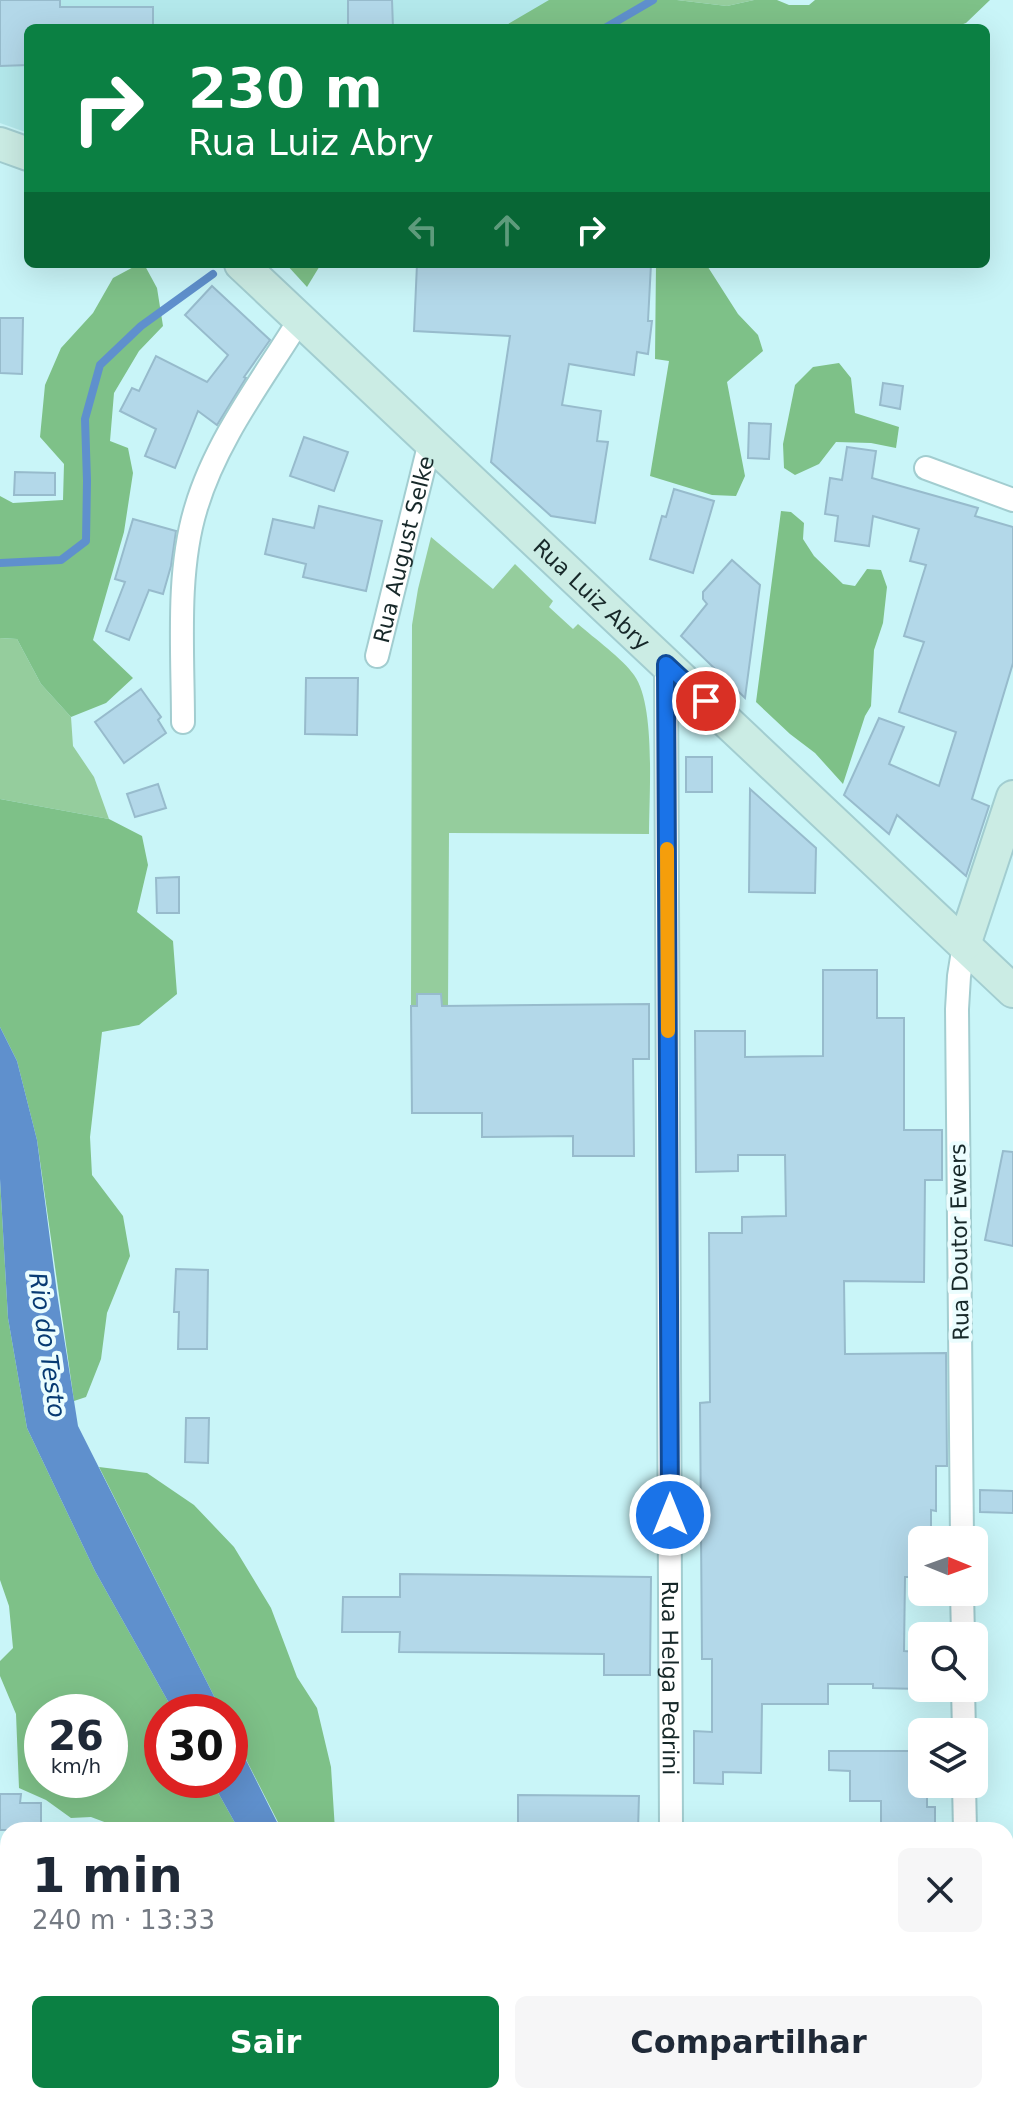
<!DOCTYPE html>
<html lang="pt">
<meta charset="utf-8">
<style>
body{margin:0;font-family:"DejaVu Sans",sans-serif;background:#f6f6f7;color:#1f2937;height:100vh;display:flex;flex-direction:column;font-size:30px;white-space:nowrap}
*{box-sizing:border-box;margin:0}
p{font-size:26px;color:#747a83}
.icon{flex:none;width:44px;height:44px;fill:none;stroke:currentColor;stroke-width:2;stroke-linecap:round;stroke-linejoin:round}
.map{position:relative;flex:1;overflow:hidden}
.panel{position:absolute;left:0px;top:1822px;width:1014px;height:282px;display:flex;flex-direction:column;background:#fff;border-radius:24px 24px 0 0;box-shadow:0 8px 32px #0002}
.panel>*{flex:none}
.top-card{position:absolute;left:24px;top:24px;width:966px;height:244px;border-radius:12px;box-shadow:0 8px 32px #0002;background:#0b8043;color:#fff;overflow:hidden}
.needle{width:52px;rotate:91deg}
.fabs{position:absolute;left:908px;top:1526px;display:grid;gap:16px}
.fabs a{display:grid;place-items:center;width:80px;height:80px;border-radius:12px;background:#fff;box-shadow:0 8px 32px #0002;font-size:40px}
.speed{position:absolute;left:24px;top:1694px;display:flex;gap:16px;font-size:40px;font-weight:700;text-align:center}
.speed>*{display:grid;place-content:center;width:104px;height:104px;border-radius:50%;background:#fff;box-shadow:0 8px 32px #0002;line-height:1}
.speed small{font-size:20px;font-weight:400}
.speed .limit{border:12px solid #d22;background:#fff;color:#111}
.pin{position:absolute;display:grid;place-items:center;width:68px;height:68px;color:#fff;margin:-34px;border:4px solid #fff;border-radius:50%;box-shadow:0 2px 8px #0007}
.me{position:absolute;width:88px;margin:-44px;rotate:0deg;stroke-linejoin:round;filter:drop-shadow(0 0 6px #0008)}
.turn{display:flex;align-items:center;gap:28px;height:168px;padding:0 32px;font-size:36px}
.turn .icon{width:104px;height:104px;stroke-width:2.5}
.turn b{display:block;font-size:56px;line-height:68px}
.lanes{display:flex;align-items:center;height:76px;padding:0 32px;background:#0003;justify-content:center;gap:40px;direction:ltr}
.lanes .off{opacity:.35}
.round{display:grid;place-items:center;flex:none;width:84px;height:84px;border-radius:12px;background:#f6f6f7}
.overview{display:flex;align-items:center;justify-content:space-between;height:136px;padding:0 32px}
h1{font-size:48px;font-weight:700;line-height:60px}
.button{display:flex;gap:16px;margin-top:auto;padding:16px 32px}
.button a{flex:1;height:92px;border-radius:12px;background:#0b8043;color:#fff;font-size:32px;font-weight:700;line-height:92px;text-align:center}
.button a+a{background:#f6f6f7;color:#1f2937}
.map>svg:first-child{display:block}
</style>
<div class="map">
<svg width="1013" height="2103" viewBox="0 0 1013 2103">
<rect width="100%" height="100%" fill="#c9f5f8"/>
<polygon fill="#b3e8eb" points="0,0 641,0 595,28 28,28 28,133 0,123"/>
<g fill="#95cd9d">
<polygon points="677,0 754,0 727,6"/>
<path d="M 431,537 L 493,589 L 515,564 L 553,601 L 549,607 L 573,629 L 578,624 C 594,638 623,659 634,675 C 656,705 649,795 649,834 L 449,833 L 448,1006 L 411,1006 L 412,625 L 418,589 Z"/>
<polygon points="0,638 17,639 41,684 71,717 73,746 94,777 109,819 0,799"/>
</g>
<g fill="#7ec188" fill-rule="evenodd">
<polygon points="549,0 677,0 727,6 754,0 777,0 789,5 809,5 815,0 990,0 966,23 952,28 492,28 503,27"/>
<polygon points="139,264 144,264 157,288 163,326 139,351 114,393 110,441 128,448 133,473 124,532 93,640 133,678 106,703 71,717 41,684 17,639 0,638 0,496 13,503 63,500 64,464 40,437 45,385 61,348 93,313 113,278"/>
<polygon points="286,264 321,264 307,287"/>
<polygon points="656,264 706,264 738,314 758,335 763,351 727,382 745,476 736,496 712,495 650,476 669,361 655,359"/>
<polygon points="839,363 851,378 855,413 899,427 896,448 871,443 836,442 819,464 795,475 784,468 783,444 795,385 813,367"/>
<polygon points="781,511 791,512 804,523 803,539 814,556 843,584 855,586 867,569 881,570 887,587 883,623 874,650 871,706 865,716 843,784 815,753 790,734 756,702"/>
<polygon points="0,799 109,819 142,836 148,865 137,912 173,941 177,994 139,1025 102,1032 90,1137 92,1175 123,1216 130,1256 107,1313 101,1359 86,1397 74,1401 37,1140 17,1061 0,1027"/>
<path d="M 0,1179 L 8,1318 L 27,1428 L 95,1571 L 174,1712 L 162,1712 L 162,1780 L 211,1780 L 239,1830 L 115,1830 L 115,1826 L 91,1817 L 71,1818 L 46,1800 L 19,1788 L 16,1714 L 0,1676 L 0,1661 L 13,1648 L 9,1606 L 0,1580 ZM 42,1712 L 110,1712 L 110,1780 L 42,1780 Z"/>
<polygon points="99,1467 147,1473 194,1505 234,1547 271,1608 297,1677 317,1708 331,1767 335,1830 282,1830 230,1728 230,1712 222,1712"/>
<polygon points="536,2096 622,2096 636,2103 548,2103"/>
<polygon points="720,2096 833,2096 837,2100 857,2103 732,2103"/>
</g>
<g fill="#5f90cd">
<polygon points="0,1027 17,1061 37,1140 57,1293 78,1426 222,1712 174,1712 95,1571 27,1428 8,1318 0,1179"/>
<polygon points="230,1728 277,1822 282,1830 239,1830 211,1780 230,1780"/>
<polygon points="622,2096 720,2096 732,2103 636,2103"/>
</g>
<g fill="none" stroke-linecap="round" stroke-linejoin="round">
<g stroke="#5f90cd" stroke-width="8">
<polyline points="605,28 653,0"/>
<polyline points="0,563 61,560 86,541 87,481 85,419 100,365 141,326 213,274"/>
</g>
</g>
<g fill="#b3d8e9" stroke="#97bbcc" stroke-width="2">
<polygon points="0,0 60,0 60,7 153,7 153,28 28,28 28,65 0,66"/>
<polygon points="348,0 392,0 393,28 348,28"/>
<polygon points="417,264 651,264 648,321 652,321 648,354 637,352 634,375 569,364 562,405 601,411 597,441 608,442 595,523 551,516 491,462 510,336 414,331"/>
<polygon points="212,286 270,340 244,377 246,378 217,425 198,411 175,468 145,456 156,429 120,411 132,388 139,391 156,356 207,382 228,355 185,315"/>
<polygon points="0,318 23,318 22,374 0,373"/>
<polygon points="883,383 903,386 900,409 880,405"/>
<polygon points="749,423 771,424 769,459 748,458"/>
<polygon points="304,437 348,452 334,491 290,476"/>
<polygon points="847,447 876,451 872,478 978,508 975,516 1013,527 1013,663 972,799 989,806 966,876 897,815 889,834 844,795 879,718 904,727 889,764 939,786 956,732 899,712 924,642 904,636 926,565 910,561 919,529 873,516 869,546 835,541 838,516 825,514 830,478 842,480"/>
<polygon points="15,472 55,473 55,495 14,495"/>
<polygon points="674,489 714,501 693,573 650,559 662,516 666,517"/>
<polygon points="319,506 382,521 366,591 303,577 306,564 265,554 273,519 314,528"/>
<polygon points="133,519 176,531 171,566 163,594 149,590 129,640 106,631 125,582 115,579"/>
<polygon points="732,560 760,585 745,698 681,636 707,604 703,599 703,592"/>
<polygon points="306,678 358,678 357,735 305,734"/>
<polygon points="141,689 161,717 158,720 166,733 124,763 95,722"/>
<rect x="686" y="757" width="26" height="35"/>
<polygon points="158,784 166,808 135,817 127,794"/>
<polygon points="750,789 816,848 815,893 749,892"/>
<polygon points="179,877 179,913 157,913 156,878"/>
<polygon points="823,970 877,970 877,1018 904,1018 904,1130 942,1130 942,1180 925,1180 924,1282 844,1281 845,1354 946,1353 947,1466 936,1466 936,1511 931,1510 931,1540 922,1540 922,1577 905,1577 904,1651 922,1652 922,1689 873,1688 873,1684 828,1684 828,1704 762,1704 761,1773 723,1772 723,1784 694,1783 694,1731 712,1732 712,1659 702,1659 700,1403 710,1402 709,1233 742,1233 742,1217 786,1216 785,1155 738,1155 738,1171 696,1172 695,1031 745,1031 745,1057 823,1056"/>
<polygon points="417,994 441,994 442,1006 649,1004 649,1059 633,1059 634,1156 573,1156 573,1136 482,1137 482,1113 412,1113 411,1006 417,1006"/>
<polygon points="1003,1151 1013,1152 1013,1246 985,1240"/>
<polygon points="176,1269 208,1270 207,1349 178,1349 179,1312 174,1312"/>
<polygon points="186,1418 209,1418 208,1463 185,1462"/>
<polygon points="980,1490 1013,1491 1013,1513 980,1512"/>
<polygon points="400,1574 651,1577 650,1675 604,1675 604,1654 399,1652 400,1632 342,1632 343,1597 400,1597"/>
<polygon points="829,1751 912,1751 912,1765 922,1765 922,1784 927,1784 927,1807 935,1807 935,1830 881,1830 881,1801 850,1801 850,1771 829,1770"/>
<polygon points="0,1794 21,1794 20,1803 41,1803 41,1830 0,1830"/>
<polygon points="518,1795 639,1796 638,1830 518,1830"/>
</g>
<g fill="none" stroke-linecap="round" stroke-linejoin="round">
<g stroke="#a2cdd0" stroke-width="26">
<g id="street">
<polyline points="926,468 1013,500"/>
<path id="s1" d="M 377,656 L 430,442"/>
<path id="s2" d="M 666,664 L 671,1830"/>
<path d="M 183,722 C 183,653 176,573 196,508 C 216,440 263,379 300,319"/>
<polyline points="962,1540 957,1009 959,976 964,945"/>
<polyline points="962,1592 963,1636"/>
<polyline points="963,1688 964,1732"/>
<polyline points="964,1784 965,1830"/>
<polyline points="967,2096 967,2100"/>
</g>
</g>
<g stroke="#a2cdd0" stroke-width="36">
<g id="secondary">
<polyline points="0,144 28,154"/>
<path id="s3" d="M 241,264 L 1013,991"/>
<polyline points="964,945 1013,797"/>
</g>
</g>
<g stroke="#fff" stroke-width="40">
<g id="primary">
<polyline points="0,1974 8,1976"/>
<polyline points="405,2096 421,2103"/>
</g>
</g>
<use href="#street" stroke="#fff" stroke-width="22"/>
<use href="#secondary" stroke="#cbece4" stroke-width="32"/>
<use href="#primary" stroke="#97d9ca" stroke-width="36"/>
</g>
<g fill="none" stroke-linecap="round" stroke-linejoin="round">
<g stroke="#114b97" stroke-width="20">
<polyline id="route" points="670,1515 666,664 706,701"/>
</g>
<use href="#route" stroke="#1a73e8" stroke-width="14"/>
<polyline stroke="#f59e0b" stroke-width="14" points="667,849 668,1031"/>
</g>
<g text-anchor="middle" stroke-width="8" stroke-linejoin="round" paint-order="stroke">
<g font-size="22" fill="#172829" stroke="#ebfdfe">
<text dy="8" stroke="none"><textPath href="#s1" startOffset="110">Rua August Selke</textPath></text>
<text dy="8" stroke="none"><textPath href="#s3" startOffset="482">Rua Luiz Abry</textPath></text>
<text transform="translate(959 1242) rotate(-91)" y="8">Rua Doutor Ewers</text>
<text dy="8" stroke="none"><textPath href="#s2" startOffset="1014">Rua Helga Pedrini</textPath></text>
</g>
<g font-size="24" font-style="italic" fill="#073b73" stroke="#ebfdfe">
<text transform="translate(47 1345) rotate(82)" y="8">Rio do Testo</text>
</g>
</g>
</svg>
<div class="fabs">
<a><svg class="needle" viewBox="-14 -14 28 28"><path d="M0-13l5 13h-10z" fill="#e53935"/><path d="M0 13l5-13h-10z" fill="#747a83"/></svg></a>
<a><svg class="icon" aria-label="search" viewBox="0 0 24 24"><circle cx="10" cy="10" r="6"/><path d="M15 15l6 6"/></svg></a>
<a><svg class="icon" aria-label="layers" viewBox="0 0 24 24"><path d="M12 4l9 5-9 5-9-5zM3 14l9 5 9-5"/></svg></a>
</div>
<div class="speed"><div>26<small>km/h</small></div><div class="limit">30</div></div>
<div class="pin" style="left:706px;top:701px;background:#d93025"><svg class="icon" aria-label="arrive" viewBox="0 0 24 24"><path d="M6 21V4h12l-3 4 3 4H6"/></svg></div>
<svg class="me" style="left:670px;top:1515px" viewBox="-20 -20 40 40"><circle r="17" fill="#1a73e8" stroke="#fff" stroke-width="3"/><path d="M0-11L8 9 0 5-8 9z" fill="#fff"/></svg>
<div class="top-card">
<div class="turn"><svg class="icon" aria-label="right" viewBox="0 0 24 24"><path d="M7 20v-9h11M14 6l5 5-5 5"/></svg><div><b>230 m</b>Rua Luiz Abry</div></div>
<div class="lanes"><svg class="icon off" aria-label="left" viewBox="0 0 24 24"><path d="M17 20v-9H6M10 6l-5 5 5 5"/></svg><svg class="icon off" aria-label="ahead" viewBox="0 0 24 24"><path d="M12 20V5M6 11l6-6 6 6"/></svg><svg class="icon" aria-label="right" viewBox="0 0 24 24"><path d="M7 20v-9h11M14 6l5 5-5 5"/></svg></div>
</div>
<section class="panel">
<div class="overview"><div><h1>1 min</h1><p>240 m · 13:33</p></div><a class="round"><svg class="icon" aria-label="close" viewBox="0 0 24 24"><path d="M6 6l12 12M18 6L6 18"/></svg></a></div>
<div class="button"><a>Sair</a><a>Compartilhar</a></div>
</section>
</div>
